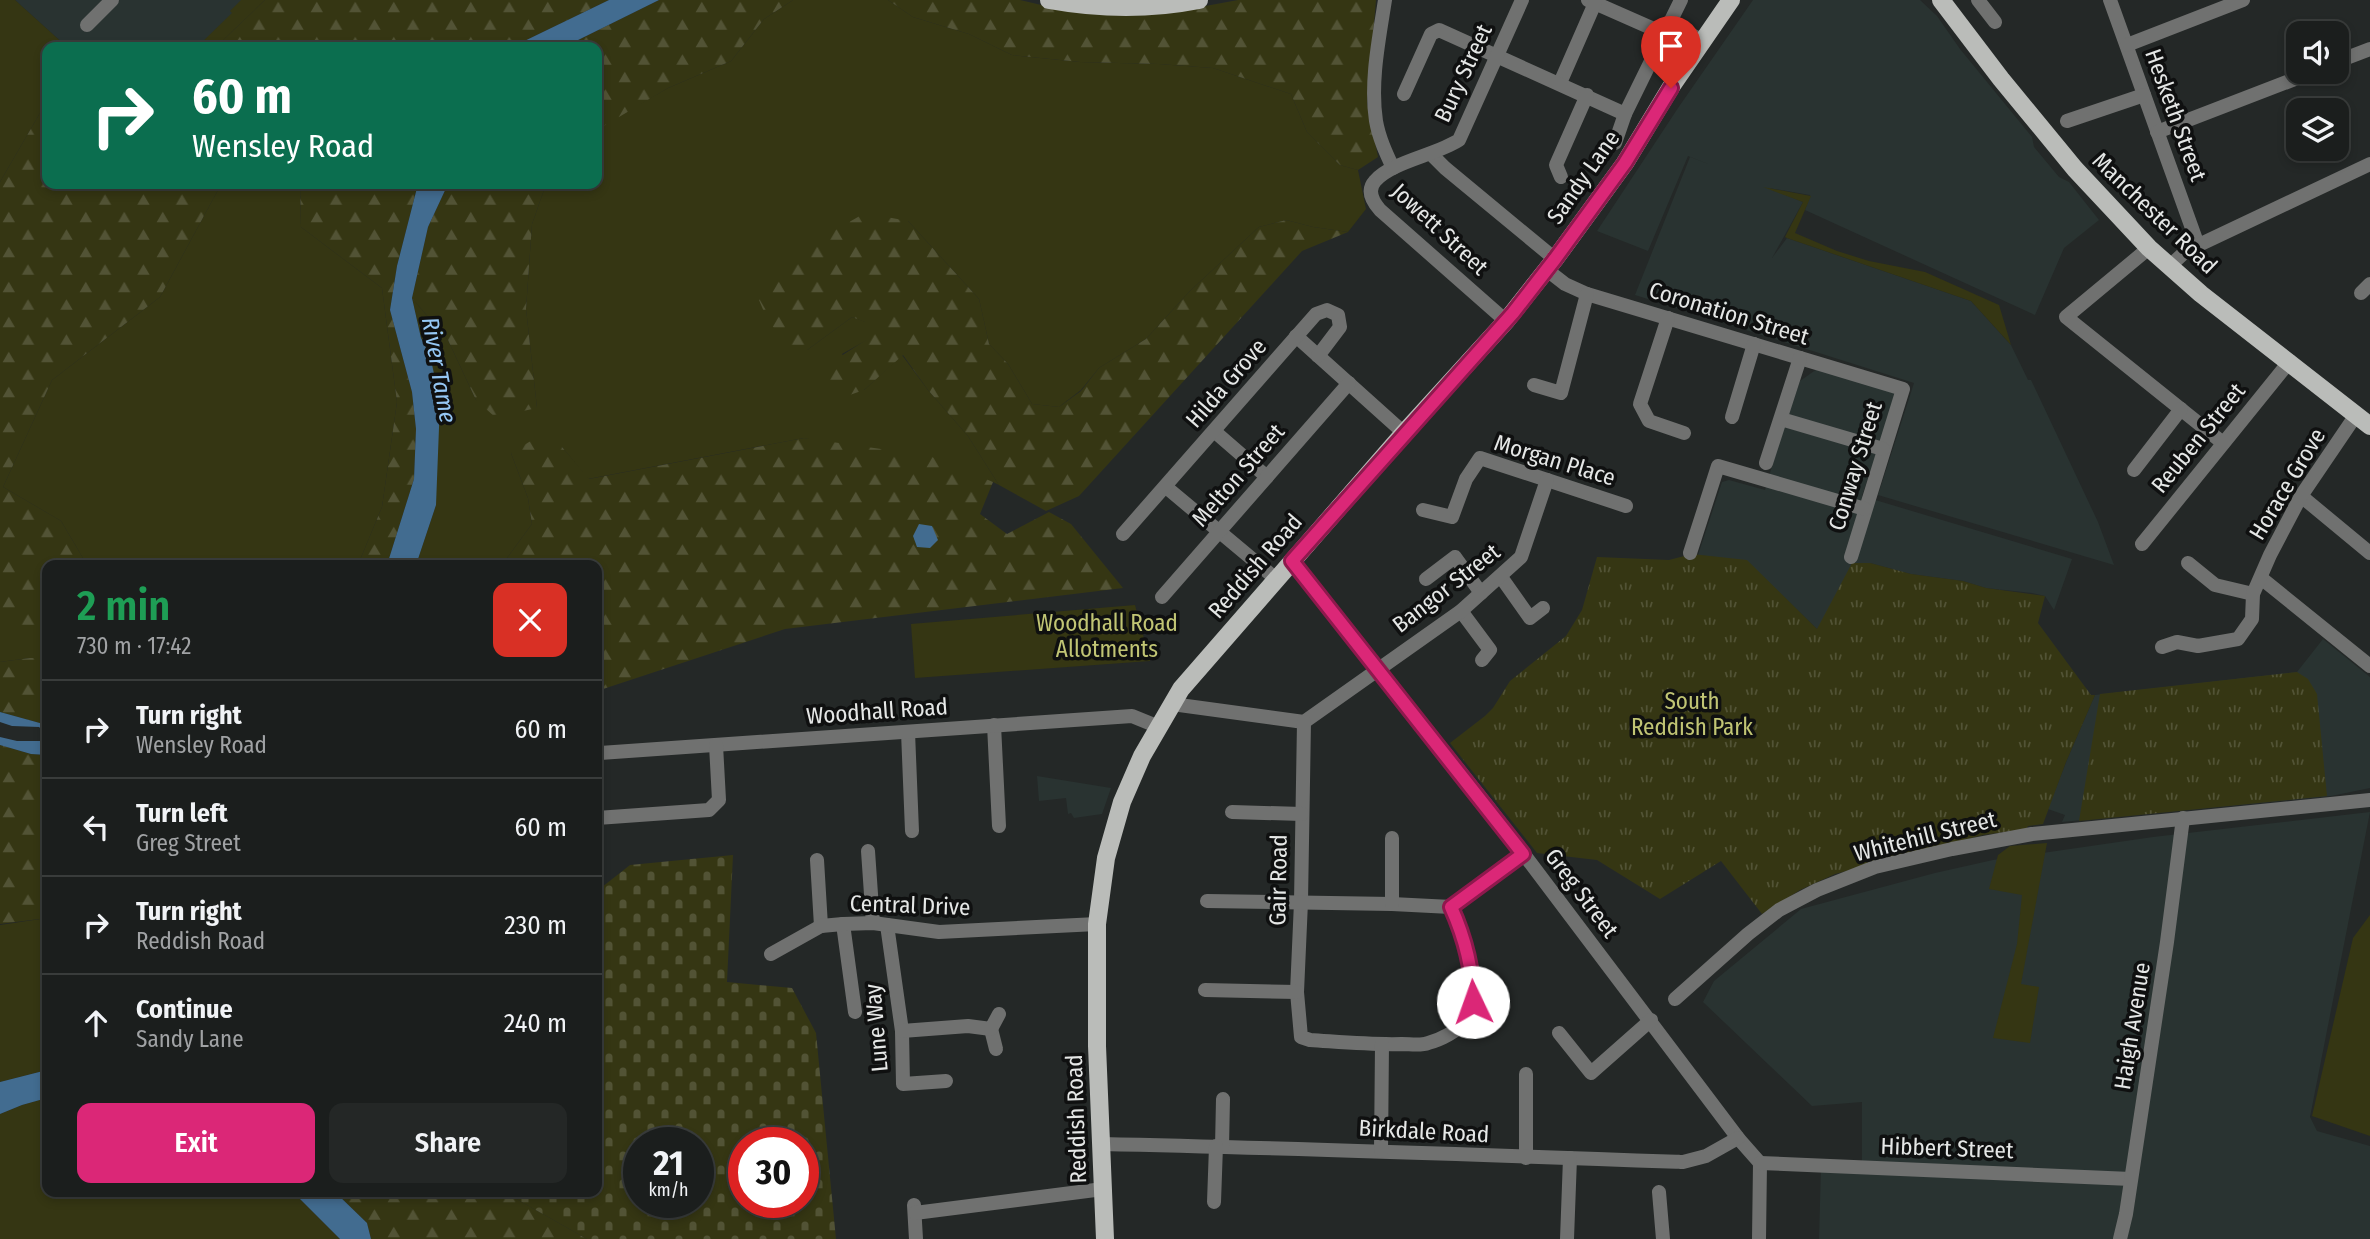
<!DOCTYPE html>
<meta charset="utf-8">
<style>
body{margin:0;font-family:"Fira Sans Condensed",sans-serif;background:#242726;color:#f1f3f6;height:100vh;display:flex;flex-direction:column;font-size:26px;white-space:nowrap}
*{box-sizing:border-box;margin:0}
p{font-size:23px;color:#a0a2a4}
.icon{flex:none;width:38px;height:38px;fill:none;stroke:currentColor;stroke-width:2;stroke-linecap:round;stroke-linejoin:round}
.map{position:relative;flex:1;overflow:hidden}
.details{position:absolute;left:42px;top:560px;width:560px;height:637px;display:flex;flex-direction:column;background:#1b1e1d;border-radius:14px;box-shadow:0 4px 10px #0003,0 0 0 2px #393c3b}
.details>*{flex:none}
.top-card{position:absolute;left:42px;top:42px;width:560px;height:147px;border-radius:14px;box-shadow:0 4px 10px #0003,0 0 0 2px #393c3b;background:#0b6e4f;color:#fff;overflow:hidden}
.fabs{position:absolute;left:2286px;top:21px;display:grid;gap:14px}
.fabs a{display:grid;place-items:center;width:63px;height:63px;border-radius:14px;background:#1b1e1d;box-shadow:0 4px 10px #0003,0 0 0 2px #393c3b;font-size:35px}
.speed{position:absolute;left:623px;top:1127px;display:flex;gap:14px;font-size:35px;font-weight:700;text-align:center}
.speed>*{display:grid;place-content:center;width:91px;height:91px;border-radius:50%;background:#1b1e1d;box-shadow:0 4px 10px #0003,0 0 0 2px #393c3b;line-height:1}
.speed small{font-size:18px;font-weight:400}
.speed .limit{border:10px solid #d22;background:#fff;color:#111}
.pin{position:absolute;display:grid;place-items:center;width:60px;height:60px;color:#fff;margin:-72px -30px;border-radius:50% 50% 50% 0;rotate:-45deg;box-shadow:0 0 7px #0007}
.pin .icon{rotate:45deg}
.me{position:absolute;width:77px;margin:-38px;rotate:357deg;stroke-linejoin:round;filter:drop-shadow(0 0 5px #0008)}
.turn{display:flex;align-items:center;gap:24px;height:147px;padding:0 35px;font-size:32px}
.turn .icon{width:91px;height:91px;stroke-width:2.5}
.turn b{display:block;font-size:49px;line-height:60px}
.round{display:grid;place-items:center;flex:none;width:74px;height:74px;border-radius:14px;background:#242726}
.overview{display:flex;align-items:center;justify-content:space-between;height:119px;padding:0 35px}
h1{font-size:42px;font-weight:600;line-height:52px;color:#1e9e55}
.cta{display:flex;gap:14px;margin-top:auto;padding:14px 35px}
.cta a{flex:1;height:80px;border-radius:14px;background:#db2777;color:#fff;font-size:28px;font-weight:600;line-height:80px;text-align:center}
.cta a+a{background:#242726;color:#f1f3f6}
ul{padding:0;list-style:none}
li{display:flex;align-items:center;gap:21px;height:98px;padding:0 35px;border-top:2px solid #393c3b}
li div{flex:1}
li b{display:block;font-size:26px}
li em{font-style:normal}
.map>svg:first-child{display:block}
</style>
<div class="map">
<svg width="2370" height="1239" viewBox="0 0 2370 1239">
<defs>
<pattern id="forest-firs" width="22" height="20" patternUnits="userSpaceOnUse" patternTransform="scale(1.75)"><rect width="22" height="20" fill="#353613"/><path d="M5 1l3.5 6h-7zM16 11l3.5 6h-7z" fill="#525335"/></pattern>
<pattern id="cemetery-stones" width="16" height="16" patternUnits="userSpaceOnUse" patternTransform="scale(1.75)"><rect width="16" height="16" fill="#353613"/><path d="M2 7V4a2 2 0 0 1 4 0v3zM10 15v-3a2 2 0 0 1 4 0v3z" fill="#525335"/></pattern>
<pattern id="park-tufts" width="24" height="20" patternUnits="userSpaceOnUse" patternTransform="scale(1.75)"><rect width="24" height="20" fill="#353613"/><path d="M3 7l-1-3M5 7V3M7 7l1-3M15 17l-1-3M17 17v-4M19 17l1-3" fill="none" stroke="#525335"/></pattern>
</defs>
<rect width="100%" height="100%" fill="#242827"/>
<g fill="#293331">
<polygon points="15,0 256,0 208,47 67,47"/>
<polygon points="1753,0 1920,0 1937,16 1960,49 2032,137 2034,147 2059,177 2069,182 2099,220 2064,248 2035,315 1805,210 1810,195 1769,188 1803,202 1772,258 1787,238 1971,301 2011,345 2028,380 2031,380 2098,522 2114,565 1878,495 1914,383 1635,295 1690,157 1711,165 1688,156 1648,251 1597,231 1678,108"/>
<polygon points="1817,369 1897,393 1862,496 2072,559 2054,610 2045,596 2032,593 1986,588 1963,581 1911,574 1870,563 1817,629 1747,561 1698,555 1722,482 1729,480 1765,490 1783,429 1800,381"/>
<polygon points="2323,639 2370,677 2370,788 2331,796 2062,822 2065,815 2048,809 2067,760 2095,695 2297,672"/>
<polygon points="1037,776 1111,788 1102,814 1074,818 1071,813 1068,814 1066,798 1039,801"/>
<polygon points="2370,812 2310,1117 2317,1131 2370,1146 2370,1239 1819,1239 1821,1167 1862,1162 1862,1102 1812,1106 1703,1002 1714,981 1801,909 1935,873 1993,860 2153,837"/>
</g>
<g fill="#353613">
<polygon points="0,0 15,0 67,47 47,47 47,101 0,182"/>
<polygon points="241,0 265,0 216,47 197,47 232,13 230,11"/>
<polygon points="793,0 888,0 913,17 969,34 1012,55 1080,62 1159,64 1213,68 1291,94 1307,132 1340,165 1358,170 1366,209 1348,232 1313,227 1286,220 1259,227 1190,291 1146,339 1099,368 1081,390 1059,407 1032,404 1008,364 989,344 979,299 908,221 807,350 852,317 866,322 867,340 842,354 864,390 902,355 928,390 968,436 999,485 993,482 804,438 588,479 562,447 511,453 528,498 532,524 502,565 416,565 436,505 430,355 421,338 412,298 448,340 476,400 537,408 526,309 532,224 546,184 597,184 597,130 599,127 668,88 731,61 764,19"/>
<polygon points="225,184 300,184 301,227 382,288 397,402 382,507 358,565 87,565 61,521 3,487 52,380 160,297 219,188"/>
<polygon points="1763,187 1811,196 1795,233 1837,251 1869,261 1925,272 1999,305 2011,345 1971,301 1787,238 1785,237 1803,202"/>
<polygon points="1135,605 1150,661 915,678 911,624"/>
<polygon points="0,630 47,630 47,658 30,658 0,662"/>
<polygon points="2047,843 2021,984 2039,987 2030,1043 1993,1038 2017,944 2022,895 1989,889 1998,855 2010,846"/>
<polygon points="2370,915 2370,1136 2312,1116 2353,938"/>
<polygon points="47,918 47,1070 0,1082 0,925"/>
<polygon points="47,1098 47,1192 293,1192 340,1239 0,1239 0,1114 22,1105"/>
</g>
<g fill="url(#forest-firs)">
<polygon points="265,0 609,0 512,47 216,47"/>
<polygon points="659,0 793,0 764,19 731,61 668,88 597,130 597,47 564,47"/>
<polygon points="888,0 1020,0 1071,12 1173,12 1238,0 1376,0 1367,103 1378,157 1358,170 1340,165 1307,132 1291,94 1213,68 1159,64 1080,62 1012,55 969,34 913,17"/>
<polygon points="47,101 47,184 225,184 219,188 160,297 52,380 3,487 61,521 87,565 47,565 47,630 0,630 0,182"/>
<polygon points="300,184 418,184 397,266 390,310 412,392 416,429 414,479 387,565 358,565 382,507 397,402 382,288 301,227"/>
<polygon points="448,184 546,184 532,224 526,309 537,408 495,417 476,400 448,340 412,298 428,227"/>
<polygon points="865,213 908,221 979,299 989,344 1008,364 1032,404 1059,407 1081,391 1099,368 1146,339 1190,291 1259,227 1286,220 1313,227 1348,232 1302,251 1079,496 1046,511 999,485 968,436 928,390 903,355 864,390 844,397 829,385 827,365 866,340 865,322 852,317 807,350 789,346 768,321 759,300 771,278 800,250"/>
<polygon points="804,438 930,456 993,482 980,514 1007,534 1049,512 1071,524 1123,588 785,629 597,691 597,565 502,565 532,524 528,498 511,453 534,439 562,447 589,479"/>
<polygon points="30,658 47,658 47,725 0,712 0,662"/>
<polygon points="0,745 31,754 47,755 47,918 0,924"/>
<polygon points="335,1192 504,1192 587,1239 371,1239 367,1223"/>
</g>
<path fill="url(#cemetery-stones)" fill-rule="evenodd" d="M 733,855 L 727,982 L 792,988 L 816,1033 L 836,1239 L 587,1239 L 504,1192 L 597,1192 L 597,891 L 630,865 ZM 639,1143 L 698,1143 L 698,1202 L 639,1202 ZM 744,1143 L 803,1143 L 803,1202 L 744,1202 Z"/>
<g fill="url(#park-tufts)">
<polygon points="1692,554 1747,560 1817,629 1852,563 1870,563 1911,574 1963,581 1986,588 2045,596 2038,623 2091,695 2095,695 2066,762 2043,824 2028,826 2026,829 1983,835 1835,874 1800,890 1762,914 1721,861 1660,899 1597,860 1537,853 1450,743 1485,716 1493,708 1510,681 1566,636 1582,610 1597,557 1669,560"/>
<polygon points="2297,672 2308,679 2317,694 2327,796 2079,821 2100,694"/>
</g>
<g fill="#426c90">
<polygon points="609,0 659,0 564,47 512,47"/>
<polygon points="418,184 448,184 428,227 412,298 421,338 430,355 440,402 436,505 416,565 387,565 414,479 416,429 412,392 390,310 397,266"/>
<polygon points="919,524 932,526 938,540 930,548 917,547 913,536"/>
<polygon points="0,712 47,725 47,734 39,727 12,726 0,722"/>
<polygon points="0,737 17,741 47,741 47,755 31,754 0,745"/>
<polygon points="47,1070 47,1098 22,1105 0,1114 0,1082"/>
<polygon points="293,1192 335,1192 367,1223 371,1239 340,1239"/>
</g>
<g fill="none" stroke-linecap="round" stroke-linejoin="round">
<g stroke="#707170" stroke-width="14">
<path d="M 1385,0 C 1379,39 1370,82 1376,121 C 1379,138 1386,153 1393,168"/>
<polyline points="1588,0 1665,34"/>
<polyline points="1978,0 1995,22"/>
<polyline points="2110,0 2198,245"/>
<polyline points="1669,23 1703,41"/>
<polyline points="87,25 112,0"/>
<polyline points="2127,45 2243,0"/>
<polyline points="2336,62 2370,49"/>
<polyline points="1560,83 1595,3"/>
<polyline points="1404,94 1431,34 1439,30 1625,114"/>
<polyline points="2067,121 2144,95"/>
<polyline points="2157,132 2313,72"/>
<polyline points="1615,143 1625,114 1681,0"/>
<polyline points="1431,154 1445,168 1555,259"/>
<polyline points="1561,177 1556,165 1587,95"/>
<polyline points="2149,248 2066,317 2223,443"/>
<polyline points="2170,266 2186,251 2370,164"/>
<polyline points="1547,270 1565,284 1587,294 1903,389 1851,557"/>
<polyline points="2361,293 2370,284"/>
<polyline points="1668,318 1640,404 1649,421 1684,433"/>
<path d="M 1506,321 L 1380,210 C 1373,202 1366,191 1375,181 C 1391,162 1436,155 1459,140 L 1522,0"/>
<polyline points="1296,336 1404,433"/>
<polyline points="1534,385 1561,393 1587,294"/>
<polyline points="1732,417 1754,344"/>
<polyline points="1781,419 1883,449"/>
<polyline points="1214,431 1267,477"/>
<polyline points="1766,463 1800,358"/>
<polyline points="2134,470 2181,409"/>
<polyline points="1166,487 1276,579"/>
<polyline points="2301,496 2370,553"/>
<polyline points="1423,510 1452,517 1466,479 1480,458 1626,506"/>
<polyline points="1123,534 1316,314 1327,310 1338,315 1340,327 1318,356"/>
<polyline points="2142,544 2290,361"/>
<polyline points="1690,553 1718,466 1865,509"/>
<polyline points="1292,561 1486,804 1738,1138 1760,1163 1759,1239"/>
<polyline points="2188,563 2215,585 2253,594"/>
<polyline points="1501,577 1530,618 1543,608"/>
<polyline points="2261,578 2370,666"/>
<polyline points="1426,579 1455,557 1481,593"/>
<polyline points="1162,597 1349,383"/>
<polyline points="1461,611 1490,650 1482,660"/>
<polyline points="2162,647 2177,642 2198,646 2238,639 2252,619 2253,594 2270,555 2301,496 2356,415"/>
<polyline points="1172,704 1304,722 1461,611 1521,557 1547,480"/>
<path d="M 1304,722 L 1301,902 L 1297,992 L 1301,1037 L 1310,1040 C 1341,1042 1371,1045 1402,1044 C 1410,1044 1421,1046 1428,1043 C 1440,1040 1458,1031 1465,1021 C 1486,993 1464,936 1451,907"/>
<polyline points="994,725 999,826"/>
<polyline points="908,732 912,831"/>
<polyline points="597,755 600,753 1132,716 1159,727"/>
<polyline points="1232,812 1302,814"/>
<polyline points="597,818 709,810 719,800 716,745"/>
<polyline points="868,851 873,923"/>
<polyline points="817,860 821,926"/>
<polyline points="1207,901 1392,904 1451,907 1523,854"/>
<polyline points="1392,904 1392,838"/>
<polyline points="843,924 855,1012"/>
<polyline points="887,925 902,1031 903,1084 946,1081"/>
<polyline points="771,954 821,926 843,924 873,923 939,932 1097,924"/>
<polyline points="1205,990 1297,992"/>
<polyline points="1675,999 1748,934 1779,910 1817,890 1875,867 1952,849 2032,834 2370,800"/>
<polyline points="991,1029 996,1049"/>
<polyline points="902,1031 968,1026 991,1029 999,1014"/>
<polyline points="1559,1033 1591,1073 1651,1020"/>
<polyline points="1526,1074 1526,1158"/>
<path d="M 1102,1144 C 1296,1148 1489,1155 1683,1162 L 1706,1156 L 1738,1138"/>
<polyline points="1222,1147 1223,1099"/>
<polyline points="1381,1151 1382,1044"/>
<polyline points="1760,1163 2131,1179"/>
<polyline points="1659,1192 1663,1239"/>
<polyline points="1214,1202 1216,1146"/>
<polyline points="914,1205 916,1239"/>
<polyline points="915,1213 1103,1189"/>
<polyline points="1567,1239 1570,1158"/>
<polyline points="2120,1239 2126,1214 2167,942 2183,818"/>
</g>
<g stroke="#babcb9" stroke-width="18">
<path d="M 1049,0 C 1099,9 1149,10 1199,0"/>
<polyline points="1941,0 2001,79 2075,169 2149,248 2201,294 2370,426"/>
<polyline points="1105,1239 1097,1046 1097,924 1106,858 1122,802 1142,756 1181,689 1404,433 1506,321 1555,259 1625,163 1671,87 1731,0"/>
</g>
</g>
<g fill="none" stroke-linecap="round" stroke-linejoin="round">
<g stroke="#8e194d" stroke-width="18">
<path id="route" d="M 1473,1002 C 1473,968 1465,938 1451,907 L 1523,854 L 1292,561 L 1513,313 L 1555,259 L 1625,163 L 1671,88"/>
</g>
<use href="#route" stroke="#db2777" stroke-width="12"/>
</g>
<g text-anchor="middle" stroke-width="7" stroke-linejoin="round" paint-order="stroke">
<g font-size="23" fill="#e5e7e6" stroke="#0f1010">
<text transform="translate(1463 73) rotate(-65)" y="8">Bury Street</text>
<text transform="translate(2176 115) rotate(70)" y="8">Hesketh Street</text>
<text transform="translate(1583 177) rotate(-55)" y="8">Sandy Lane</text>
<text transform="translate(2155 213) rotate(44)" y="8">Manchester Road</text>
<text transform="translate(1440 229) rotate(43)" y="8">Jowett Street</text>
<text transform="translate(1729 313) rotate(17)" y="8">Coronation Street</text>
<text transform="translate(1226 383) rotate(-49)" y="8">Hilda Grove</text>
<text transform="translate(2198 438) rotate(-51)" y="8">Reuben Street</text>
<text transform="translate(1555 460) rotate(17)" y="8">Morgan Place</text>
<text transform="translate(1855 466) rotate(-73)" y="8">Conway Street</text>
<text transform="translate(1238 475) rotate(-49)" y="8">Melton Street</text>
<text transform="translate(2287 484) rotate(-59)" y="8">Horace Grove</text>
<text transform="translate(1255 566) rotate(-49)" y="8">Reddish Road</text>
<text transform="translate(1446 588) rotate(-38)" y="8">Bangor Street</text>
<text transform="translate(877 711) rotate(-4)" y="8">Woodhall Road</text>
<text transform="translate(1925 836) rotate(-14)" y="8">Whitehill Street</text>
<text transform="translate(1278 880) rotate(-89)" y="8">Gair Road</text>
<text transform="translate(1582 893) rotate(53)" y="8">Greg Street</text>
<text transform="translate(910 905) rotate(2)" y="8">Central Drive</text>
<text transform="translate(2132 1026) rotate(-81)" y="8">Haigh Avenue</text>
<text transform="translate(876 1028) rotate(-95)" y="8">Lune Way</text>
<text transform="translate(1076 1119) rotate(-92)" y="8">Reddish Road</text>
<text transform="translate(1424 1131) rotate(3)" y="8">Birkdale Road</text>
<text transform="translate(1947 1148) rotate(2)" y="8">Hibbert Street</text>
</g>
<g font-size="23" fill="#c1c574" stroke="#0f1010">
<text x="1107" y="631">Woodhall Road<tspan x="1107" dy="26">Allotments</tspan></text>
<text x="1692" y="709">South<tspan x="1692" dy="26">Reddish Park</tspan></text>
</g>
<g font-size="24" font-style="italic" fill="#95c7f4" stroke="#0f1010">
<text transform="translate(439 370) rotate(80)" y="8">River Tame</text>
</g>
</g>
</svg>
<div class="fabs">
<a><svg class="icon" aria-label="sound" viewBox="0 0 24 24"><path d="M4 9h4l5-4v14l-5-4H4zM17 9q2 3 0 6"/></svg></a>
<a><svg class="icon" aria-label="layers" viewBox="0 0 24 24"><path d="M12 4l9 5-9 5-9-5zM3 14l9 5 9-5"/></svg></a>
</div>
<div class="speed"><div>21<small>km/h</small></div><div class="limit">30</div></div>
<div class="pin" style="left:1671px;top:88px;background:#d93025"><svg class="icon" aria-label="arrive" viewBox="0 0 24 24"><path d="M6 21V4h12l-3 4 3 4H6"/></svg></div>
<svg class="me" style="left:1473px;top:1002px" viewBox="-20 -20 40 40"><circle r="19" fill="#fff"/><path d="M0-13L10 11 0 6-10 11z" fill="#db2777"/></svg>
<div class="top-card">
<div class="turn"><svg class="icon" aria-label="right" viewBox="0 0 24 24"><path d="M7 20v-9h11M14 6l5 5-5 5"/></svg><div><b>60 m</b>Wensley Road</div></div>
</div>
<section class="details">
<div class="overview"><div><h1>2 min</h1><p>730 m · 17:42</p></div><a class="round" style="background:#d93025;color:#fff"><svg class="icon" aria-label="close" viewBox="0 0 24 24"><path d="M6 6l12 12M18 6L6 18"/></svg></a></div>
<ul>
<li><svg class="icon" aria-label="right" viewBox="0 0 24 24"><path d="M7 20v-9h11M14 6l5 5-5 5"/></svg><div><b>Turn right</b><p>Wensley Road</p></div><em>60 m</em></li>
<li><svg class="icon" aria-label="left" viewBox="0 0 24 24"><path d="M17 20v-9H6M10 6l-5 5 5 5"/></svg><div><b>Turn left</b><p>Greg Street</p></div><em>60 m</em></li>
<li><svg class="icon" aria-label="right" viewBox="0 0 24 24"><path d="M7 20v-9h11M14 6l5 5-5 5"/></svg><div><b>Turn right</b><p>Reddish Road</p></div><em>230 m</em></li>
<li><svg class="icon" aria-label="ahead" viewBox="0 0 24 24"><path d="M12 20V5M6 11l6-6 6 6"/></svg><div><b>Continue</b><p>Sandy Lane</p></div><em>240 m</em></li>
</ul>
<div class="cta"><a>Exit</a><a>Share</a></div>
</section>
</div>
